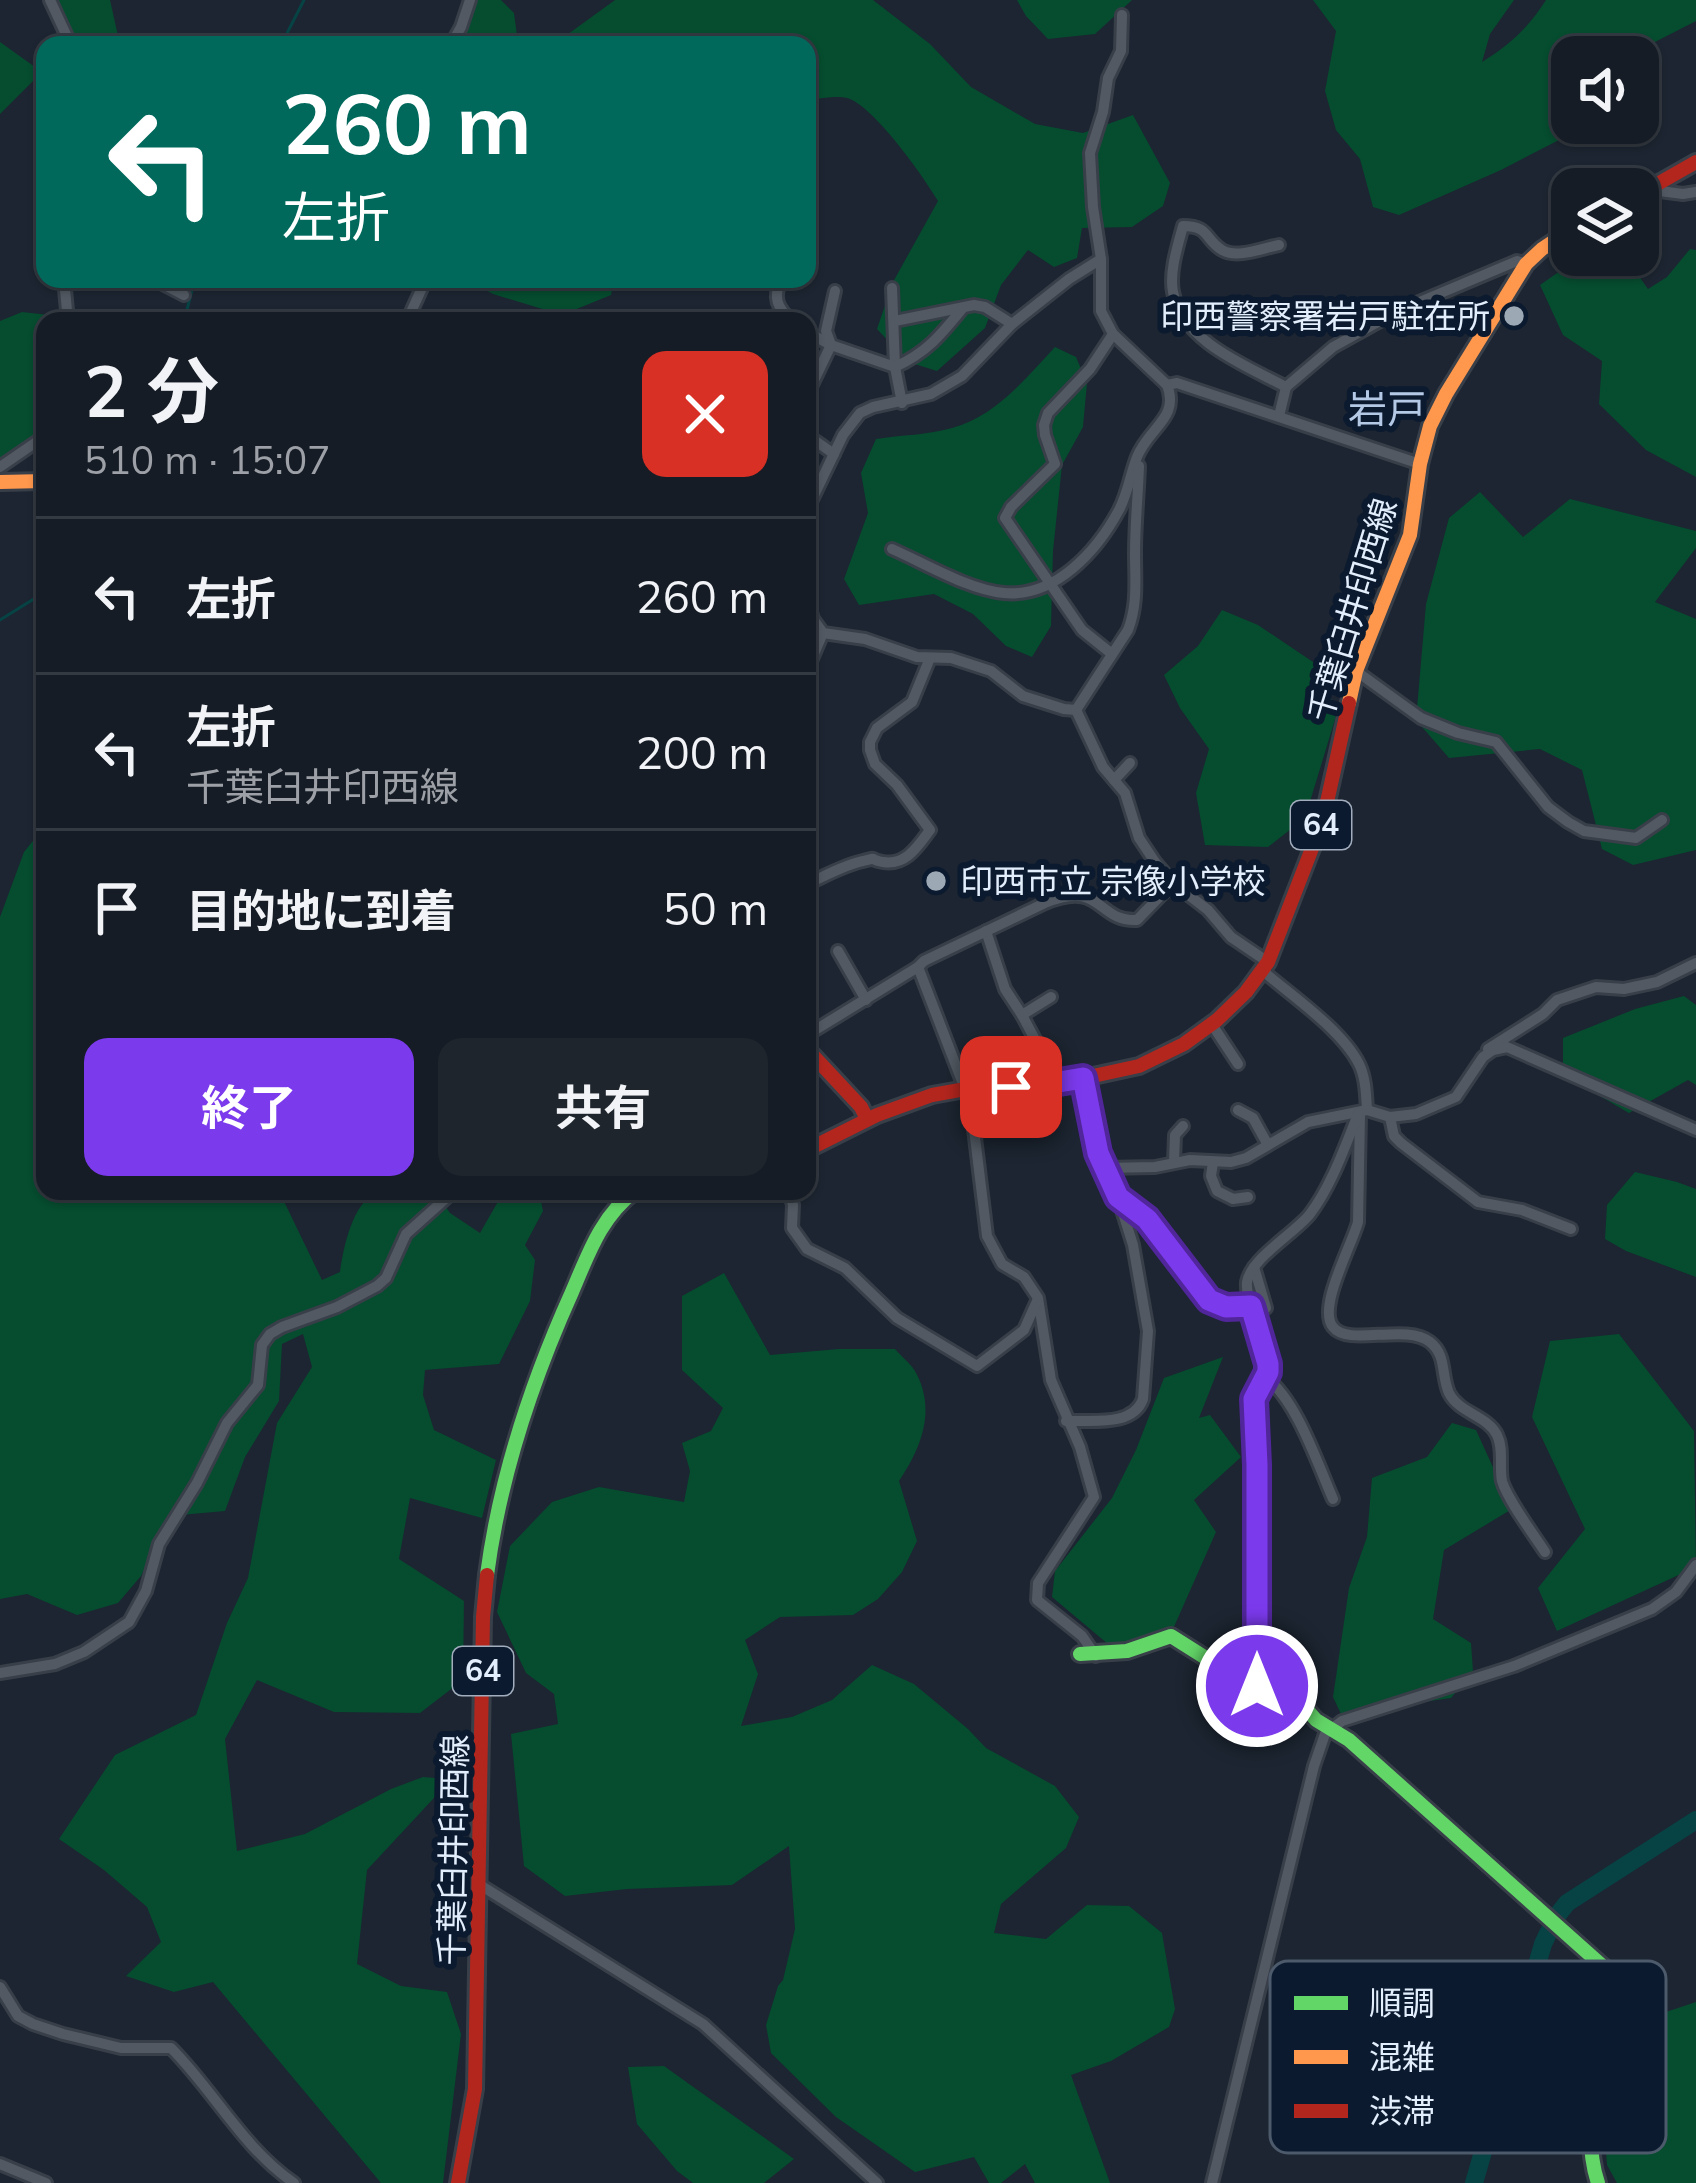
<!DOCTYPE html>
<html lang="ja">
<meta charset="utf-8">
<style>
body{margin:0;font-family:Mulish,"Noto Sans JP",sans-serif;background:#1e252d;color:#f1f3f6;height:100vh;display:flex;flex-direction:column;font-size:45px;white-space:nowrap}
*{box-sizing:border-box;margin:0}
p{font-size:39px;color:#9da1a7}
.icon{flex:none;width:66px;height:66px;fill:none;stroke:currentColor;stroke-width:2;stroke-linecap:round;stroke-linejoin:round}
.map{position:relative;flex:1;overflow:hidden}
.panel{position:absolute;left:36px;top:312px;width:780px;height:888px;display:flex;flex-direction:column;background:#151c25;border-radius:24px;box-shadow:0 3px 9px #0004,0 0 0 3px #343a42}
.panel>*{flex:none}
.top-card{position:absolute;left:36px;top:36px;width:780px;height:252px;border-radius:24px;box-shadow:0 3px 9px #0004,0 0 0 3px #343a42;background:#00695c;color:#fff;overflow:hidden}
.buttons{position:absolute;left:1551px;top:36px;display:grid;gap:24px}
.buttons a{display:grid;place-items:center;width:108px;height:108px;border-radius:24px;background:#151c25;box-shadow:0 3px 9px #0004,0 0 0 3px #343a42;font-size:60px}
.pin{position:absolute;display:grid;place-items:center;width:102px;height:102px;color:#fff;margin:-51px;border-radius:24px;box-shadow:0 6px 18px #0006}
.me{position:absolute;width:132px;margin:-66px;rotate:0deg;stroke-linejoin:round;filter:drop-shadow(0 0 9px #0008)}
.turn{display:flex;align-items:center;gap:42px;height:252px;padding:0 48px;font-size:54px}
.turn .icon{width:156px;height:156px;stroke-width:2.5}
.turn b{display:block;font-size:84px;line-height:102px}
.round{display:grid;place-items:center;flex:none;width:126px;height:126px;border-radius:24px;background:#1e252d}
.head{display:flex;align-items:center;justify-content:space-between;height:204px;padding:0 48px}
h1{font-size:72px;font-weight:700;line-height:90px}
.button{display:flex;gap:24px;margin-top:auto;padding:24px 48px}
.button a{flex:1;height:138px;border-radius:24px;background:#7c3aed;color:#fff;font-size:48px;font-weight:700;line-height:138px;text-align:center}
.button a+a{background:#1e252d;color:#f1f3f6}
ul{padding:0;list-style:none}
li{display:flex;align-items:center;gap:36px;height:156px;padding:0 48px;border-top:3px solid #343a42}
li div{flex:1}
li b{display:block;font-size:45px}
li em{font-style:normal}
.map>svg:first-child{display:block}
</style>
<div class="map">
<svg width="1696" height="2183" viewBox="0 0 1696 2183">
<rect width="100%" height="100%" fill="#1c2531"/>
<g fill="#064c2f">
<polygon points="56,0 110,0 120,45 76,45"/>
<polygon points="469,0 501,0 514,13 518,43 526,45 452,45"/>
<path d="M 615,0 L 873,0 L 930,44 L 971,87 L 1035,124 L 1083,133 L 1133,115 L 1170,183 L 1163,206 L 1132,227 L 1082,228 L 1077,258 L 1054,267 L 1028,250 L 1001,285 L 985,328 L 937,371 L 908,362 L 877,329 L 893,282 L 938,201 C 924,177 873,105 847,98 C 836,95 818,99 807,100 L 807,45 L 553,45 Z"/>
<polygon points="1017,0 1132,0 1095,34 1048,39 1026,16"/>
<path d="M 1313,0 L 1514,0 L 1490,34 L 1482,62 C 1510,45 1528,28 1546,0 L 1696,0 L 1696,21 L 1651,44 L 1638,65 L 1638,57 L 1572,57 L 1572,123 L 1592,123 L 1501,170 L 1399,215 L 1373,207 L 1360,159 L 1336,130 L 1325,91 L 1336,31 Z"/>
<polygon points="0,42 42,72 0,114"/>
<polygon points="1690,249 1696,250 1696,477 1646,450 1599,404 1602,361 1563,335 1540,285 1583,255 1624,255 1648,289 1667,277"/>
<polygon points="465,279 614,279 611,295 562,315 493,294"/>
<polygon points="22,312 49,315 56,321 45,321 45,425 0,465 0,321"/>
<path d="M 1055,347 L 1076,357 L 1087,383 L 1083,427 L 1062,465 L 1053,551 L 1051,626 L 1032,657 L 1006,646 L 973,614 L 934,594 L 859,605 L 844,579 L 868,513 L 861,473 L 876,439 C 901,435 928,435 952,428 C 995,417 1026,378 1055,347 Z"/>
<polygon points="1480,492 1523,537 1570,499 1696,531 1696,548 1655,602 1696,619 1696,850 1633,865 1602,849 1582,770 1540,749 1449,758 1416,720 1426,604 1449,518"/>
<polygon points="1222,610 1258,625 1322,668 1336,716 1305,818 1268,847 1205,845 1196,793 1209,749 1180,708 1164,675 1198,646"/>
<path d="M 45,826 L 45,1191 L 279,1191 L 322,1280 L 340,1272 C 343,1250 352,1203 376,1193 C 391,1186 418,1191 435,1191 L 450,1213 L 480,1233 L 504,1191 L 539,1191 L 543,1211 L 525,1245 L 535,1260 L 530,1301 L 499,1364 L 425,1370 L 423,1395 L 434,1430 L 496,1460 L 482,1518 L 410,1498 L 399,1559 L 464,1601 L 463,1680 L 420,1713 L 334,1712 L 257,1680 L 225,1739 L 237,1851 L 305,1834 L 391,1789 L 423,1777 L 435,1778 L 446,1785 L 367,1870 L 357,1964 L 401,1986 L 447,1992 L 461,2034 L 443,2183 L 381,2183 L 213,1982 L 174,1992 L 126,1976 L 161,1942 L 147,1907 L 104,1870 L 59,1839 L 115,1755 L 196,1715 L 227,1623 L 248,1578 L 277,1423 L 312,1367 L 303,1334 L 282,1344 L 279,1401 L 245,1457 L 225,1511 L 169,1516 L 141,1576 L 118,1603 L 77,1615 L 27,1594 L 0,1599 L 0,917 L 24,852 Z"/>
<polygon points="1684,996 1696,1005 1696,1085 1688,1080 1629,1113 1581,1085 1563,1065 1563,1038 1635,1009"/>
<polygon points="1635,1172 1677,1182 1696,1189 1696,1277 1626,1251 1605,1239 1607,1205"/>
<path d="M 724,1273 L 770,1355 L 839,1349 L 895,1349 C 901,1356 910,1363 915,1371 C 937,1410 921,1448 899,1481 L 917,1541 L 902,1572 L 878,1599 L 853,1615 L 780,1617 L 745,1640 L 758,1674 L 741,1726 L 792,1717 L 832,1700 L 872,1665 L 914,1684 L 968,1729 L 986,1748 L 1055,1786 L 1079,1817 L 1066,1848 L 1001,1904 L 994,1933 L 1046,1939 L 1087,1905 L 1129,1906 L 1162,1933 L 1175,2009 L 1169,2027 L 1111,2061 L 1071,2075 L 1110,2183 L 1035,2183 L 1025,2164 L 1001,2183 L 989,2183 L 974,2157 L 915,2172 L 836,2117 L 771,2053 L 766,2025 L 778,1986 L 783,1980 L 795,1929 L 789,1846 L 732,1885 L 627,1889 L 565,1896 L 524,1866 L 511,1734 L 558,1724 L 554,1694 L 526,1673 L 497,1612 L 510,1546 L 552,1502 L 599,1487 L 684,1502 L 690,1471 L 682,1443 L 711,1431 L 723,1408 L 682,1370 L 682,1296 Z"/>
<polygon points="1619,1334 1694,1431 1696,1567 1557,1631 1538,1588 1585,1529 1532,1417 1550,1341"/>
<polygon points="1223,1357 1199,1418 1210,1415 1241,1457 1194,1500 1216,1532 1169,1638 1108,1644 1052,1597 1055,1571 1112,1498 1136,1450 1164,1378"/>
<polygon points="1452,1423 1476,1430 1512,1509 1444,1550 1433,1619 1471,1643 1473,1671 1451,1698 1341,1714 1333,1697 1349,1588 1367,1537 1372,1478 1427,1457"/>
<polygon points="1696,2002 1696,2183 1617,2183 1607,2165 1600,2074 1648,2018"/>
<polygon points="664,2066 794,2159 764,2183 693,2183 677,2171 637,2124 628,2067"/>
</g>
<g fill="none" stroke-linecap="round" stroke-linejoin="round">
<g stroke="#074344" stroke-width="3">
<polyline points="281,45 304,0"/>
<polyline points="184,321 195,279"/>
<polyline points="0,620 45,592"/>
</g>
<polyline stroke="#074344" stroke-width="18" points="1474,2183 1543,1944 1556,1917 1567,1903 1696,1820"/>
<g stroke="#383f49" stroke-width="16">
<g id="street">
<polyline points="50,0 71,45"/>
<polyline points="451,45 461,27 470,0"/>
<polyline points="45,158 42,172 45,192"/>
<polyline points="1652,190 1683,194 1696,192"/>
<path d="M 1279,245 C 1263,248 1237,259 1222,250 C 1204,239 1210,226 1183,226 C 1178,245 1169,272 1173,292 C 1183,342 1245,365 1286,387 L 1279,416"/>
<polyline points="64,279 68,321"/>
<polyline points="153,279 184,295"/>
<path d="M 782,279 C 772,297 777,308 792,321"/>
<polyline points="892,288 895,367 902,403"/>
<polyline points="407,321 426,279"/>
<polyline points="895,321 974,305 985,307 1012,324"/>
<path d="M 807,332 L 831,345 L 895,367 C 927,352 940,336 962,309"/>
<polyline points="1167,385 1177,383 1420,464"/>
<polyline points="1286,387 1333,347 1398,311 1517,261 1526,264"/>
<polyline points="807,395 831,345 826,331 835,291"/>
<polyline points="807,435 834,454"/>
<polyline points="0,467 45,436"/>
<polyline points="807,510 843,435 860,413 873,407 931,394 962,376 1012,324 1069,279 1101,259"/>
<path d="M 892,549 C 924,563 969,590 1004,593 C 1055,598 1097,551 1119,510 C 1128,493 1130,475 1137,457 C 1149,427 1180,418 1167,385 L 1113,334 L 1101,311 L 1101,259 L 1093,207 L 1090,153 L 1103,112 L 1108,78 L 1121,51 L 1122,15"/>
<polyline points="807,599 813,619 823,633 865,639 917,657 951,658 991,671 1023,696 1064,709 1076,710"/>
<polyline points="1112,654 1082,630 1005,518 1011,507 1055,464 1045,435 1044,425 1048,413 1090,369 1113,334"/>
<polyline points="807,670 823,633"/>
<polyline points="1356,671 1421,718 1458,733 1496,742 1548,807 1568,822 1584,831 1636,838 1662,820"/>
<polyline points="1076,710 1103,767 1125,793 1139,838 1155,862 1173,883 1208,910 1231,937 1268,962"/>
<path d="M 1076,710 L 1128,630 C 1138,604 1135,580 1135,553 C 1135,524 1138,495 1139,466"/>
<polyline points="1114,780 1130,763"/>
<path d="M 807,884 C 825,876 844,865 863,861 C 880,857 867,859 883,862 C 906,866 918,846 930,830 L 897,785 L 875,764 L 870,750 L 870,742 L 877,728 L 912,702 L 930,658"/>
<polyline points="986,931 1005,989 1022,1015 1058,1083"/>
<polyline points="838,951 866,1000"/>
<polyline points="918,967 965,1089"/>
<path d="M 1263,971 C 1292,996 1342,1030 1359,1064 C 1366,1078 1366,1095 1367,1110"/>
<polyline points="1022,1015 1051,997"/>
<polyline points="1211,1023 1238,1064"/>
<path d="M 807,1035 L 918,967 L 924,961 L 1045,903 C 1103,879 1096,922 1137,920 L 1173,883"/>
<polyline points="1488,1049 1543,1014 1557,1000 1596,987 1624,989 1657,982 1696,963"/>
<polyline points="969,1088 987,1236 1002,1264 1024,1277 1038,1298 1051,1380 1080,1447 1094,1497 1038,1583 1037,1600 1082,1636 1096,1656"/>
<polyline points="1238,1110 1253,1118 1268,1145"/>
<path d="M 1360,1115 L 1358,1222 C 1352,1245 1317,1308 1333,1327 C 1348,1347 1406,1323 1430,1342 C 1447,1355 1441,1376 1449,1393 C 1459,1413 1488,1416 1497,1435 C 1504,1449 1499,1466 1502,1481 C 1507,1499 1534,1535 1545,1552"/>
<polyline points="1390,1117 1394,1136 1401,1143 1478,1202 1522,1210 1571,1229"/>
<polyline points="1174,1162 1175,1135 1183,1126"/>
<polyline points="1213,1162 1211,1176 1217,1191 1233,1199 1248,1197"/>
<polyline points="1104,1168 1155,1167 1190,1160 1231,1162 1246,1158 1308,1122 1367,1110 1390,1117 1416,1114 1456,1097 1483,1057 1493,1050 1507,1047 1696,1130"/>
<polyline points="789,1191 793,1205 792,1228 807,1249 845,1268 897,1318 977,1366 1024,1330 1037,1301"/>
<polyline points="1118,1197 1147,1219 1209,1301 1226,1308 1251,1306"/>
<polyline points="1254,1267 1266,1308"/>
<path d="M 1265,1377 C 1296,1398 1318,1465 1333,1499"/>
<path d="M 1066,1421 C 1092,1420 1133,1427 1143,1399 L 1148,1331 L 1133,1245 L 1118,1197 L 1098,1153 L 1083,1077"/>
<polyline points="0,1673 55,1664 84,1652 129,1622 146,1591 159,1544 197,1483 227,1423 258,1385 262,1345 270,1334 282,1327 337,1307 377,1286 386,1278 406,1234 454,1191"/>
<path d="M 1257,1686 L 1257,1465 L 1254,1399 L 1268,1372 L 1268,1364 C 1263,1346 1245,1299 1247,1282 C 1251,1258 1295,1233 1310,1214 C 1332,1185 1345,1146 1359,1112"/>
<polyline points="480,1885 703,2024 877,2183"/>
<path d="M 0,1987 L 18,2016 L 33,2024 L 63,2034 L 121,2048 L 171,2048 C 214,2091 243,2148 294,2183"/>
<polyline points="0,2164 46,2183"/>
<polyline points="1212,2183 1314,1766 1325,1734 1342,1721 1514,1666 1652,1609 1676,1592 1696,1565"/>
</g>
</g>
<g stroke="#383f49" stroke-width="20">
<g id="fast">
<path d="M 487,1575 C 500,1476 531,1383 572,1292 C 588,1255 601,1216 635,1191"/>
<path d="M 1080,1654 L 1127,1651 L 1171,1636 L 1247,1684 L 1296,1697 L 1316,1720 L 1349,1740 L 1644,2003 C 1629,2020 1614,2038 1605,2059 C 1589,2094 1586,2147 1598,2183"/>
</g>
</g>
<g stroke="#383f49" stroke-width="20">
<g id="slow">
<polyline points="0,482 45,481"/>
<polyline points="1349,703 1356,671 1410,535 1420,464 1430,426 1446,394 1526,264 1542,249 1572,229"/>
</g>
</g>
<g stroke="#383f49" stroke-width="20">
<g id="jam">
<polyline points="1638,195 1696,162"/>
<polyline points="807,1049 861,1107 867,1119"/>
<polyline points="807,1150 877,1115 932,1095 971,1088 1061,1083 1139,1066 1184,1044 1217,1020 1246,992 1268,962 1323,820 1349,703"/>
<polyline points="458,2183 475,2089 483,1617 487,1575"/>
</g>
</g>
<use href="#street" stroke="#525962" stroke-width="10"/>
<use href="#fast" stroke="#63d668" stroke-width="14"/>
<use href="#slow" stroke="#ff974d" stroke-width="14"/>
<use href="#jam" stroke="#b3261e" stroke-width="14"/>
</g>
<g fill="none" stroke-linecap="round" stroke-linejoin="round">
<g stroke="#51269a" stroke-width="30">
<polyline id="route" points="1011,1087 1035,1086 1083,1078 1098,1153 1118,1197 1147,1219 1209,1300 1226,1307 1251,1306 1268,1364 1268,1372 1254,1399 1257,1465 1257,1686"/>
</g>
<use href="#route" stroke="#7c3aed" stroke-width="21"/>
</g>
<g fill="#9da8b5" stroke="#0b1a2f" stroke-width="4.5">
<circle cx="1514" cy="316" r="12"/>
<circle cx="936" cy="881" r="12"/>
</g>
<g text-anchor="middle" stroke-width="12" stroke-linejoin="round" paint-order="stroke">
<g fill="#0b1a2f" stroke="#a2aebe" stroke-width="3">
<rect x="1291" y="801" width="60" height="48" rx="9"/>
<rect x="453" y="1647" width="60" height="48" rx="9"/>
</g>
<g font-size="30" font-weight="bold" fill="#e3eefc">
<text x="1321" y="835">64</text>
<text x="483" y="1681">64</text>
</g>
<g font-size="33" fill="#e3eefc" stroke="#0b1a2f" text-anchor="end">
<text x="1490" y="328">印西警察署岩戸駐在所</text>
<text x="960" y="893" text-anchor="start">印西市立 宗像小学校</text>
</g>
<g font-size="33" fill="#e3eefc" stroke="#0b1a2f">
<text transform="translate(1352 610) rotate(-73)" y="12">千葉臼井印西線</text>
<text transform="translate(453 1850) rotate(-89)" y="12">千葉臼井印西線</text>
</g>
<g font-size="39" fill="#b4c9e5" stroke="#0b1a2f">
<text x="1387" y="423">岩戸</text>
</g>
</g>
<rect x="1270" y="1961" width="396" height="192" rx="18" fill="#0b1a2f" stroke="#4c5a6c" stroke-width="3"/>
<rect x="1294" y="1996" width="54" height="14" fill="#63d668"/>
<rect x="1294" y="2050" width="54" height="14" fill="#ff974d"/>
<rect x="1294" y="2104" width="54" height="14" fill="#b3261e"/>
<g font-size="33" fill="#e3eefc">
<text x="1369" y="2015">順調</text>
<text x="1369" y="2069">混雑</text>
<text x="1369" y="2123">渋滞</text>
</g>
</svg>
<div class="buttons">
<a><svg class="icon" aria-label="sound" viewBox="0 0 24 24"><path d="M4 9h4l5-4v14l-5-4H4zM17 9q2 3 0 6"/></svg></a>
<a><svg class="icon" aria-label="layers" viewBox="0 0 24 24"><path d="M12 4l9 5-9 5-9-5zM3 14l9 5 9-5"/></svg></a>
</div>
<div class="pin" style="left:1011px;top:1087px;background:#d93025"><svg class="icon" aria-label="arrive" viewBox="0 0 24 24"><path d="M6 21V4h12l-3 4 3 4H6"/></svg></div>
<svg class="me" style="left:1257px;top:1686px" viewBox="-20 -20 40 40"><circle r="17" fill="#7c3aed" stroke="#fff" stroke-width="3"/><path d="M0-11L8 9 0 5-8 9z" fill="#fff"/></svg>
<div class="top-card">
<div class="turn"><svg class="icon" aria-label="left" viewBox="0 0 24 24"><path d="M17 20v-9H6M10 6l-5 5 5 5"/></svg><div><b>260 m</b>左折</div></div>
</div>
<section class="panel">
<div class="head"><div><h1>2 分</h1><p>510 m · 15:07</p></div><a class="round" style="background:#d93025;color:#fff"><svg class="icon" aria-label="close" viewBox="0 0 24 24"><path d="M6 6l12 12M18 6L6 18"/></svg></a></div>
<ul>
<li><svg class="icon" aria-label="left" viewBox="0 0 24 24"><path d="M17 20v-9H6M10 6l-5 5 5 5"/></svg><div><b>左折</b></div><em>260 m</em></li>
<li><svg class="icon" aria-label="left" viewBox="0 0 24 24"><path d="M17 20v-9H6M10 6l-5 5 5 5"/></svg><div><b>左折</b><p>千葉臼井印西線</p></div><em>200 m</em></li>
<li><svg class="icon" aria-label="arrive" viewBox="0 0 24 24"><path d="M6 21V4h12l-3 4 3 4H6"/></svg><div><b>目的地に到着</b></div><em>50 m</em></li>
</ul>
<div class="button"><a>終了</a><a>共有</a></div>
</section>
</div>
